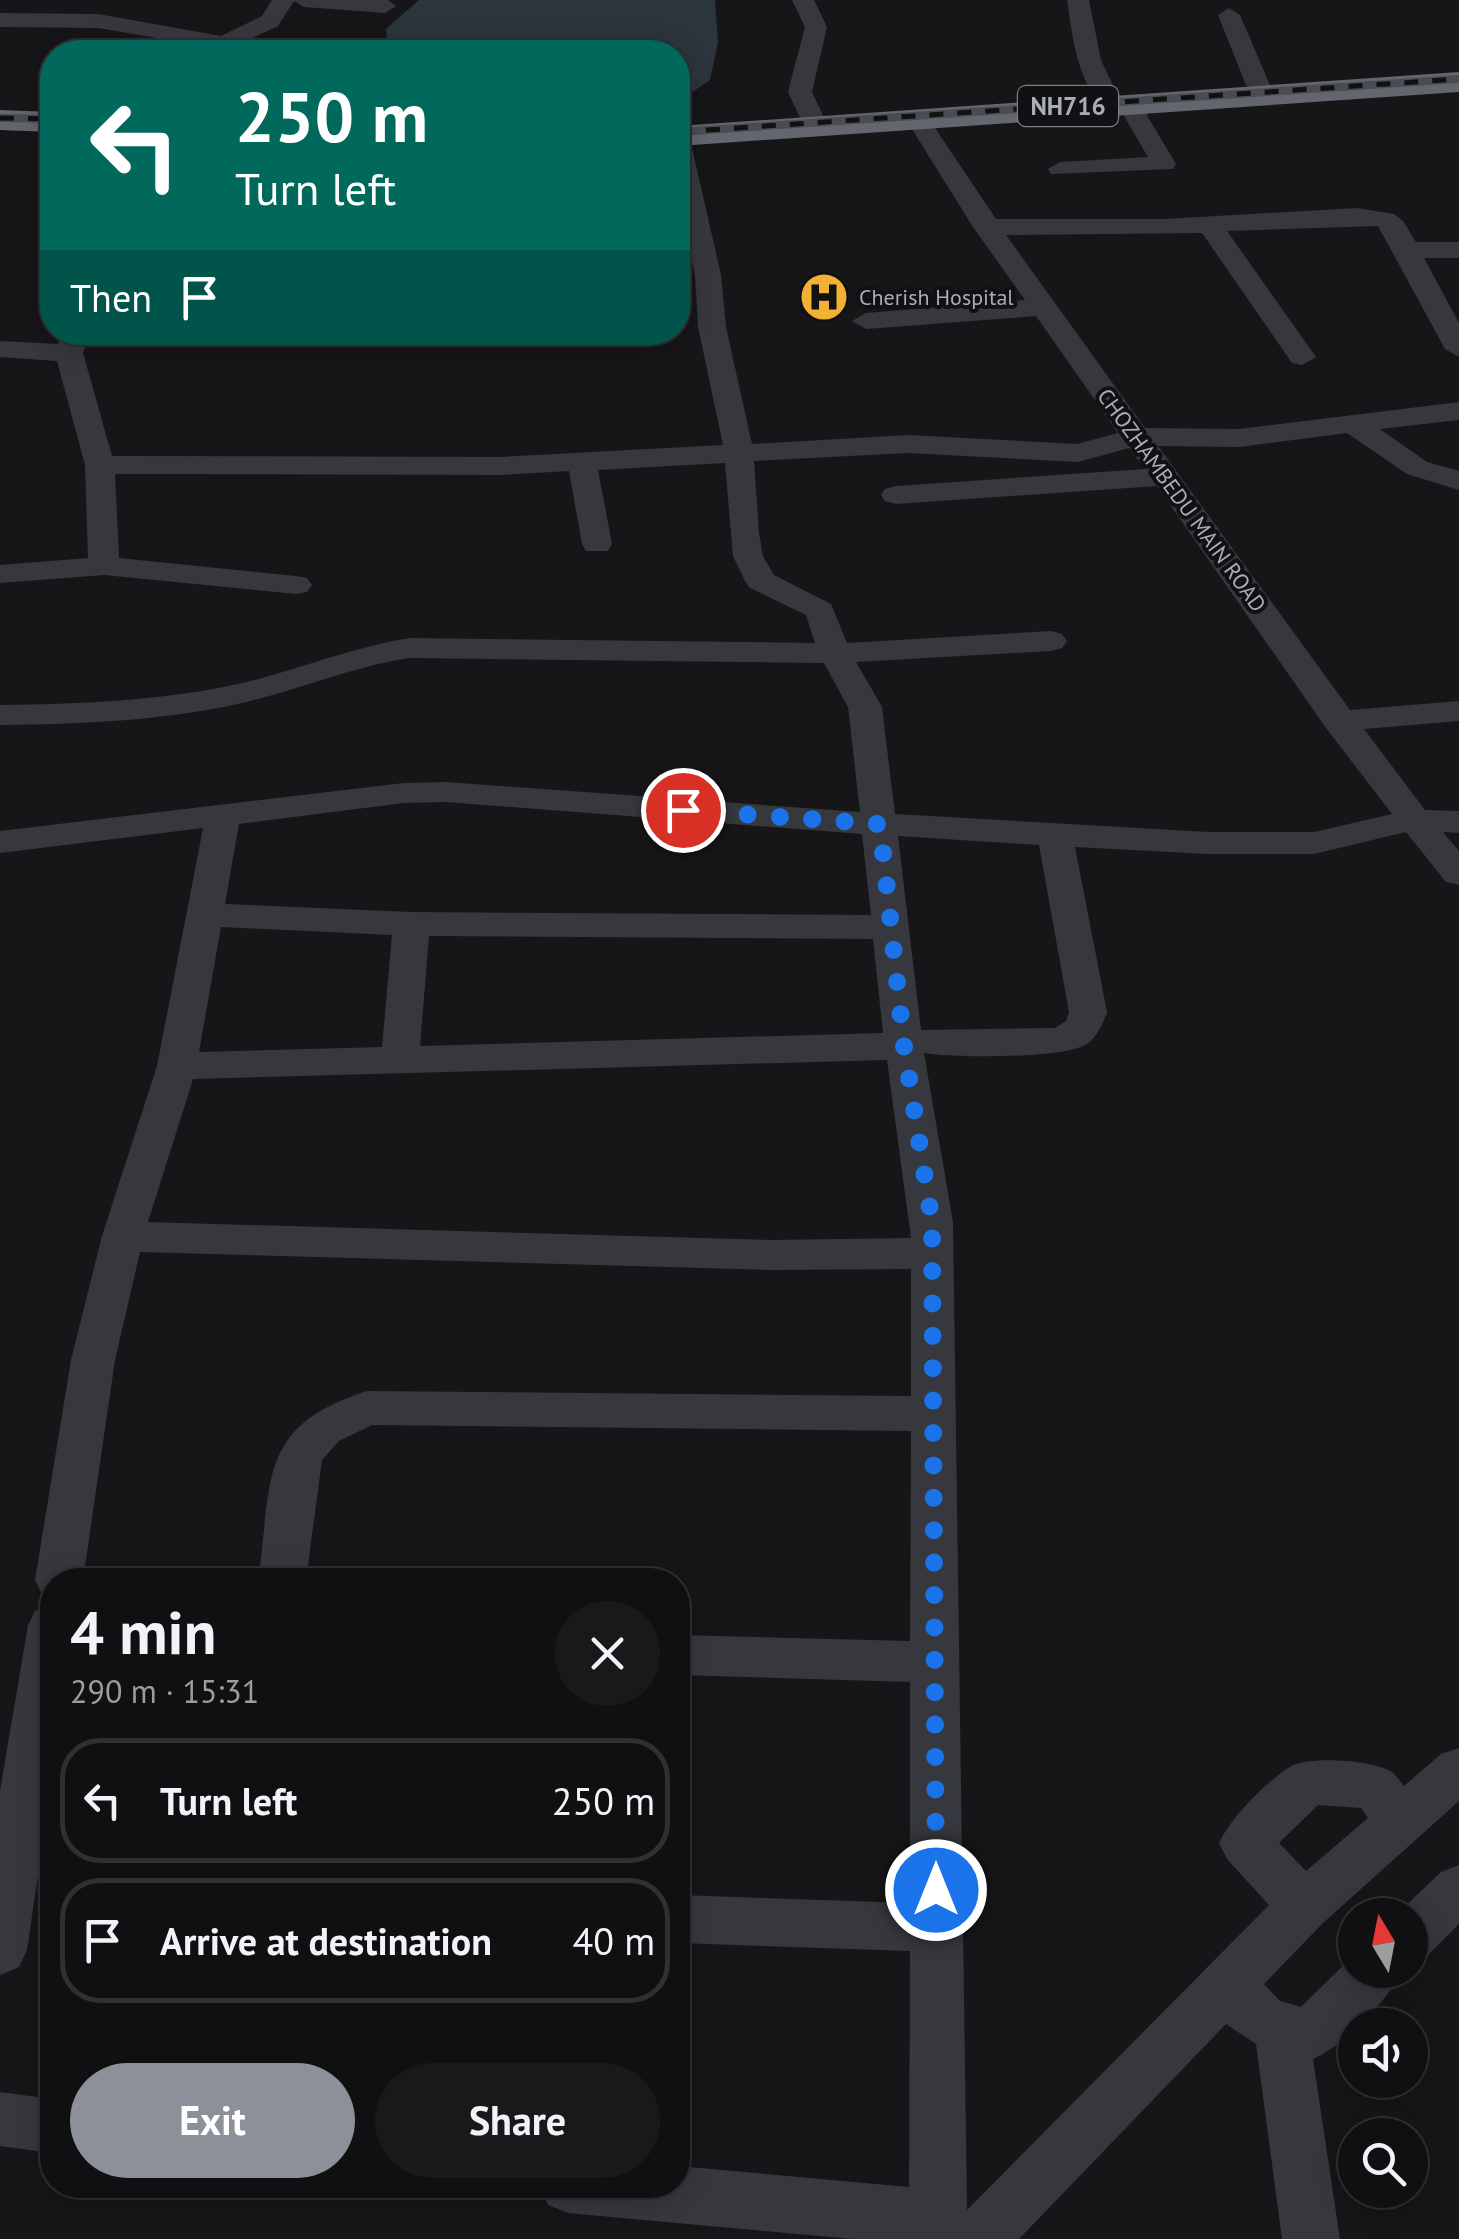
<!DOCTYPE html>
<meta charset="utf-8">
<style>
body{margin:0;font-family:"PT Sans",sans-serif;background:#19191b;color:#f1f3f6;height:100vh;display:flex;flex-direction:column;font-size:38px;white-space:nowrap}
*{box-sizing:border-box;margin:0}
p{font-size:32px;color:#9c9d9f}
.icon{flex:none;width:55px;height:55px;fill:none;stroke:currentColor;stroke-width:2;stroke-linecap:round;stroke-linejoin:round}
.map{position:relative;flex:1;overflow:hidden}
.drawer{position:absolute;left:40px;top:1568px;width:650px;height:630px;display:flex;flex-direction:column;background:#101012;border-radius:40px;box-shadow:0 5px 25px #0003,0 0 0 2px #303032}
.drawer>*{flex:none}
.banner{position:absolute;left:40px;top:40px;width:650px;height:305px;border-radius:40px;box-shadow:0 5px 25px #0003,0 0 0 2px #303032;background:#00695c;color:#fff;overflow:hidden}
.needle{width:65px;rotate:350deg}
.fabs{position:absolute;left:1338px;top:1898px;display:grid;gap:20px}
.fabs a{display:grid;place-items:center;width:90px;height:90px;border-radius:50%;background:#101012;box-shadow:0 5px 25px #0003,0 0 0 2px #303032;font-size:50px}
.pin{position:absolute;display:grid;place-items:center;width:85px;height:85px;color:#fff;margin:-42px;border:5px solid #fff;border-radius:50%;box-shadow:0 2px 10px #0007}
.me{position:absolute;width:110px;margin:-55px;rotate:0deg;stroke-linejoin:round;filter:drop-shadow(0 0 8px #0008)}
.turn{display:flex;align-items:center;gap:35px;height:210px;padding:0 30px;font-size:45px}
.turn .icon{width:130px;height:130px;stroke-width:2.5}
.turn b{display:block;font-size:70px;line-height:85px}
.then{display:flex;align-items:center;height:95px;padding:0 30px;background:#0003;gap:20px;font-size:38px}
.round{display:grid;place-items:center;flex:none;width:105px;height:105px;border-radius:52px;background:#19191b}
.head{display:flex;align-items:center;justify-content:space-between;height:170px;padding:0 30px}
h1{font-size:60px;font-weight:600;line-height:75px}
.primary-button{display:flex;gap:20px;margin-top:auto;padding:20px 30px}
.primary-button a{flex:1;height:115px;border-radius:60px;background:#8c9099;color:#fff;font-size:40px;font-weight:600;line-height:115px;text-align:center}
.primary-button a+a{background:#19191b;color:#f1f3f6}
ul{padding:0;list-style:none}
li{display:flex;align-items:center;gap:30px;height:125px;margin:0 20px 15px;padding:0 10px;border:5px solid #303032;border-radius:40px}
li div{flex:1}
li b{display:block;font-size:38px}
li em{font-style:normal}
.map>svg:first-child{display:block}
</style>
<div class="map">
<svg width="1459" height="2239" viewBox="0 0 1459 2239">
<rect width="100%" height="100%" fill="#161618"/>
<polygon fill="#2c353c" points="419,0 715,0 718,42 710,80 691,93 678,96 678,52 401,52 387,41 386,29"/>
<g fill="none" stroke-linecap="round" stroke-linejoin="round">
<g fill="#37383d" fill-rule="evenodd">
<polygon points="272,0 388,0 396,6 385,13 304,7 294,1 278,26 233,47 230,52 208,52 210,47 98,28 0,27 0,13 98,14 221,36 262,16"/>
<polygon points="792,0 814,0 827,27 812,92 828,126 816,133 804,126 788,92 805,27"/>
<path d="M 1067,0 L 1089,0 L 1101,60 L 1117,94 L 1113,99 L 1105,101 C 1078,94 1071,24 1067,0 Z"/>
<polygon points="1229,8 1240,15 1270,85 1266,90 1258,92 1246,85 1218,15"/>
<polygon points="1128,95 1136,97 1176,164 1173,169 1051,174 1048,169 1060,162 1148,157 1116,102"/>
<path d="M 917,111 L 925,113 L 996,219 L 1165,219 L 1357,208 L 1394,214 L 1403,221 L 1416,242 L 1459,242 L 1459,258 L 1424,258 L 1459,323 L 1459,357 L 1445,349 L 1378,226 L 1227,231 L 1316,357 L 1302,365 L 1292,363 L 1202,233 L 1006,235 L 1145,428 L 1239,429 L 1459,402 L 1459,420 L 1380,429 L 1427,462 L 1459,471 L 1459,490 L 1407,474 L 1347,433 L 1239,447 L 1158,446 L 1350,710 L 1459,701 L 1459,721 L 1364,729 L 1425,810 L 1459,811 L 1459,833 L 1443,832 L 1459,851 L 1459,885 L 1446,882 L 1406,832 L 1314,854 L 1208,854 L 1075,847 L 1107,1012 C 1103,1024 1097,1037 1087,1044 C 1064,1059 953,1058 924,1053 L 953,1222 L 967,2210 L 1269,1905 L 1227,1859 L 1219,1843 C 1232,1816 1263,1785 1288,1768 C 1305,1755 1369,1760 1388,1770 C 1395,1773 1399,1780 1404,1786 L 1441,1754 L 1459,1748 L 1459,1801 L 1323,1923 L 1264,1984 L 1280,2001 L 1301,2007 L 1355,1954 L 1355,1970 L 1403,1970 C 1390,1998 1341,2048 1313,2059 L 1340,2239 L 1282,2239 L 1256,2044 L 1226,2024 L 1019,2239 L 852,2239 L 568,2213 L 548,2205 L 539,2185 L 678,2185 L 678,2166 L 909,2187 L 910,1951 L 678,1943 L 678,1895 L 910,1903 L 910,1682 L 678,1675 L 678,1635 L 910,1641 L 911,1431 L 372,1425 L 339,1441 L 322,1460 L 306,1580 L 258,1580 C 273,1481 256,1426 367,1391 L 911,1396 L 911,1269 L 769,1270 L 140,1252 L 115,1360 L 83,1580 L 52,1580 L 52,1597 L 42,1594 L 35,1580 L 71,1360 L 102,1236 L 157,1066 L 203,828 L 0,853 L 0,831 L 404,783 L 446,782 L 860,812 L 848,707 L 824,663 L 410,658 C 354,666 301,689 246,702 C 165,721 83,724 0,725 L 0,705 C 80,704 160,701 238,684 C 296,671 351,647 410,638 L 815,643 L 806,615 L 750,588 L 745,581 L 733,556 L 725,463 L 598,470 L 612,544 L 608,551 L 586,551 L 582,544 L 569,471 L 501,475 L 115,474 L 119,558 L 296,576 L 307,578 L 312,585 L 307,592 L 296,594 L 104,575 L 0,583 L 0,565 L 88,558 L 85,465 L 57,361 L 0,357 L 0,341 L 58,344 L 62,332 L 538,332 L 541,336 L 527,344 L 85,347 L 83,353 L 112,456 L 501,457 L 723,445 L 698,327 L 695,275 L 678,194 L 678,132 L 690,139 L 721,275 L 726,327 L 752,444 L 908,435 L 1077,444 L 1118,433 L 1036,316 L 866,329 L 852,321 L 866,313 L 1025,300 L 973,227 L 905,118 ZM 1129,448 L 1145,469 L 896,486 L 885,489 L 881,495 L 885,501 L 896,504 L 1157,486 L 1326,728 L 1392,814 L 1314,832 L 1208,832 L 895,814 L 882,707 L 856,662 L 1051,651 L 1062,648 L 1067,641 L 1062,634 L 1051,631 L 847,643 L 831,604 L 774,575 L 763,556 L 759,533 L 754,461 L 908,453 L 1078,462 ZM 446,802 L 862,834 L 871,915 L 411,912 L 225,904 L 239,824 L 404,803 ZM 898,836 L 1039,845 L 1069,1012 L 1066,1021 L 1055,1028 L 921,1030 ZM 221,927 L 392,935 L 382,1047 L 199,1052 ZM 429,936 L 873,939 L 883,1033 L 420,1046 ZM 887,1060 L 911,1238 L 769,1240 L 148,1222 L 193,1079 ZM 1318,1805 L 1361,1808 L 1368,1818 L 1306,1871 L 1279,1843 Z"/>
<polygon points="52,1605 52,1780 27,1950 19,1967 0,1975 0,1791 28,1625 35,1611"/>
<polygon points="1459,1865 1459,1924 1429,1954 1410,1961 1410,1915 1396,1915 1441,1872"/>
<polygon points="0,2092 52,2099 52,2153 0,2146"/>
</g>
<g fill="#63666e" fill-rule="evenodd">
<polygon points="1459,72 1459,92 678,146 678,126"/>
<polygon points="0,110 52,112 52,132 0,130"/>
</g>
<g stroke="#4a4c52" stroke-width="8">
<g id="rail">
<polyline points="0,118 52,119"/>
<polyline points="678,132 1459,79"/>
</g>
</g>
<use href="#rail" stroke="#111113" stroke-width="5" stroke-dasharray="14" stroke-linecap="butt"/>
</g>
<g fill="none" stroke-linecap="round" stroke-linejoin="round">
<polyline stroke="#1a73e8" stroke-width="18" stroke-dasharray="0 32.4" points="683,810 880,824 904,1046 932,1222 936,1890"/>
</g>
<defs>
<g id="hospital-disc" transform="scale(2.5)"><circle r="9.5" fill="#f2b134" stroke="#111113"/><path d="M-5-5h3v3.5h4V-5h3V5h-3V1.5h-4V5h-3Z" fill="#111"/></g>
</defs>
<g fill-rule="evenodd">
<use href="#hospital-disc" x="824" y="297"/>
</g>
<g text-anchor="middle" stroke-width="8" stroke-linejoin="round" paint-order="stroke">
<g font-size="22" fill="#a8adb8" stroke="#111113" text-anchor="start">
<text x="859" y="305">Cherish Hospital</text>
</g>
<g font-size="22" fill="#a8adb8" stroke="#111113">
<text transform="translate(1182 500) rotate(54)" y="8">CHOZHAMBEDU MAIN ROAD</text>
</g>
<rect fill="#111113" stroke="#7b7e86" stroke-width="2.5" x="1018" y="86" width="100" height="40" rx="8"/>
<g font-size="25" font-weight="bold" fill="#a8adb8">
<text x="1068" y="115">NH716</text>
</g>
</g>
</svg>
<div class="fabs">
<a><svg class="needle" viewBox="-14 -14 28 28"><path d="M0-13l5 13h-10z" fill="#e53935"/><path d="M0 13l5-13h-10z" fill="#9c9d9f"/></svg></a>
<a><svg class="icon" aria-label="sound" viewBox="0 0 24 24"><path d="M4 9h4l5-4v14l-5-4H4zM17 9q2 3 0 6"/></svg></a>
<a><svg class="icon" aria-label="search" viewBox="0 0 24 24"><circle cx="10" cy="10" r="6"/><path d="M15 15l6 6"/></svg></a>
</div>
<div class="pin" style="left:683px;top:810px;background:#d93025"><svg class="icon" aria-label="arrive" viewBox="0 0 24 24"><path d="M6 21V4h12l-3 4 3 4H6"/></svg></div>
<svg class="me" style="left:936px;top:1890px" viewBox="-20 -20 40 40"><circle r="17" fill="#1a73e8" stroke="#fff" stroke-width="3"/><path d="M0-11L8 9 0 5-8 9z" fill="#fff"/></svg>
<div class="banner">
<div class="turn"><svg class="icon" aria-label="left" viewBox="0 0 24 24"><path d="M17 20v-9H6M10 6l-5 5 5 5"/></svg><div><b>250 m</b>Turn left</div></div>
<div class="then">Then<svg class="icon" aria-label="arrive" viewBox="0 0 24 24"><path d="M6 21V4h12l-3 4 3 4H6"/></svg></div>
</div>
<section class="drawer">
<div class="head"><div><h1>4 min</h1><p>290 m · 15:31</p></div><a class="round"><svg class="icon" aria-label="close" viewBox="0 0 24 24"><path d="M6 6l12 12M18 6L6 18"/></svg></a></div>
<ul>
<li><svg class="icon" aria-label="left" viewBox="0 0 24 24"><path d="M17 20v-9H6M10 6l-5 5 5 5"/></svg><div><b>Turn left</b></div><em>250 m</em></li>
<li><svg class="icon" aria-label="arrive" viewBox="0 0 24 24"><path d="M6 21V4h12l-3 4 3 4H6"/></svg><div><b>Arrive at destination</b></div><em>40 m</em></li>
</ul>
<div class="primary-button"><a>Exit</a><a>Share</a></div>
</section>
</div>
